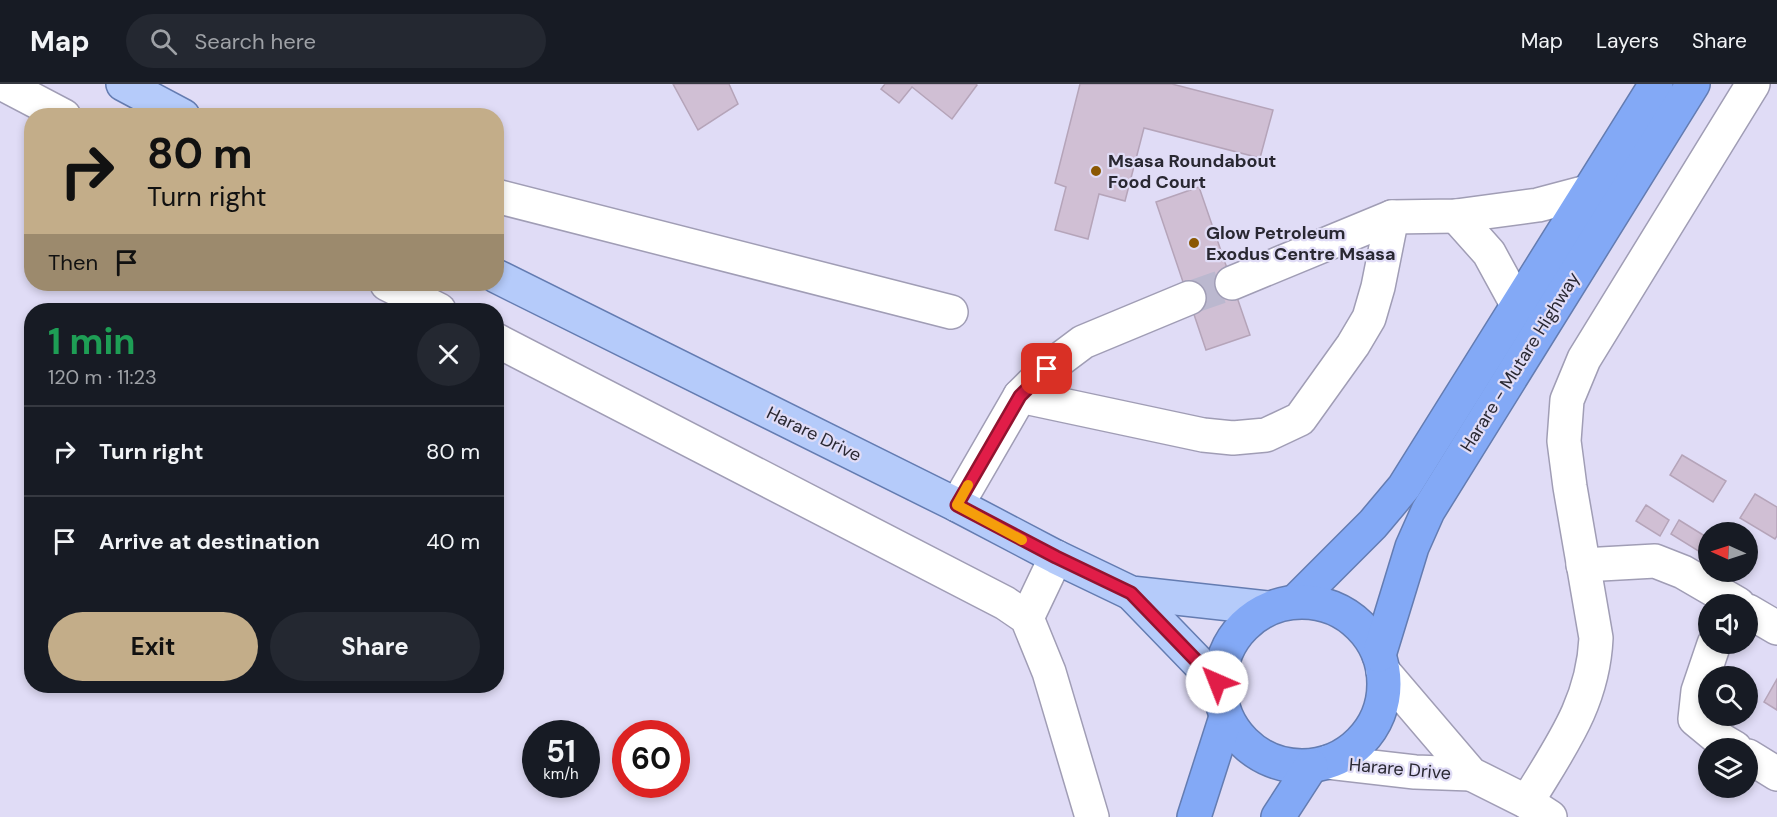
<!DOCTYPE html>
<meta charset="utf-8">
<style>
body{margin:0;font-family:"DM Sans",sans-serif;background:#242831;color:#f1f3f6;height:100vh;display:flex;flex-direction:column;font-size:22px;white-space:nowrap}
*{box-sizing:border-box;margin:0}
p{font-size:20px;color:#9ea1a6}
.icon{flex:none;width:33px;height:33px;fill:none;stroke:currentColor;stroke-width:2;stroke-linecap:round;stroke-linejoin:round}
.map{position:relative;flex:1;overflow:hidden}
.side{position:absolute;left:24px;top:219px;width:480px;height:390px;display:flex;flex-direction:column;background:#171b24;border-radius:24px;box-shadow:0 3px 9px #0003}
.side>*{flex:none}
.guide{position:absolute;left:24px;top:24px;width:480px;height:183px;border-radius:24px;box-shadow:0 3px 9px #0003;background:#c3ad89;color:#111;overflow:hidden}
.needle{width:39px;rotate:273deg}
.tools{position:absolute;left:1698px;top:438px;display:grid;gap:12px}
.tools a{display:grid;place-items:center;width:60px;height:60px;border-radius:50%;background:#171b24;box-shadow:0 3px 9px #0003;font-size:30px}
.speed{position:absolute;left:522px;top:636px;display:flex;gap:12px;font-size:30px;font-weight:700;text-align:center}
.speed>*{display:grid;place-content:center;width:78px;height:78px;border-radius:50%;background:#171b24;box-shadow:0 3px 9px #0003;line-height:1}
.speed small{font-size:15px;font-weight:400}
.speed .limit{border:9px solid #d22;background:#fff;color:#111}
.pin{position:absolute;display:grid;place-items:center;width:51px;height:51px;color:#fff;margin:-26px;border-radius:12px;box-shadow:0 3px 9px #0006}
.me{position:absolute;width:66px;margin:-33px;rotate:316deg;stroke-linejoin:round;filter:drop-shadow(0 0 4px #0008)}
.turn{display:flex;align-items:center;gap:21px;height:126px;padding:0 24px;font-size:27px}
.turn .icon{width:78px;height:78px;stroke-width:2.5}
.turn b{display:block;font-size:42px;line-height:51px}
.then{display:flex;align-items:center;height:57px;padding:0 24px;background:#0003;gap:12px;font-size:22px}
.round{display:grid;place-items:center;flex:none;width:63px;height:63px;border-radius:32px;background:#242831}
.overview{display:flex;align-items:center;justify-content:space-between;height:102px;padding:0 24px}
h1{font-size:36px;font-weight:700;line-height:45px;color:#1e9e55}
.button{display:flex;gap:12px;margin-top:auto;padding:12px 24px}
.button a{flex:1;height:69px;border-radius:36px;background:#c3ad89;color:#111;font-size:24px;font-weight:700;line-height:69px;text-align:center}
.button a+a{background:#242831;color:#f1f3f6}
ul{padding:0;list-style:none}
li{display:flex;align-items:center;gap:18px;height:90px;padding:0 24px;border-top:2px solid #363941}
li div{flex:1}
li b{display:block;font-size:22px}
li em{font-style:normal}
header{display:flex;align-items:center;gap:36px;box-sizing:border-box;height:84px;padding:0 30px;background:#171b24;border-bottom:2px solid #363941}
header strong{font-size:28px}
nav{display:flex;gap:33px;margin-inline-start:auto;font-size:21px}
.search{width:420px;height:54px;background:#242831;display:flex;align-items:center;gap:15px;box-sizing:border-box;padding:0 21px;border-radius:33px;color:#9ea1a6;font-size:22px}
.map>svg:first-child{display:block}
</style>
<header>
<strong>Map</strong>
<div class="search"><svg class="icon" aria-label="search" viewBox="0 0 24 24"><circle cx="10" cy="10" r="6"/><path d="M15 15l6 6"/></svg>Search here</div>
<nav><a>Map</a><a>Layers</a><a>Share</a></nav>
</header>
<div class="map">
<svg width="1777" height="733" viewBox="0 0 1777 733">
<rect width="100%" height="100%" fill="#e0dcf6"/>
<g fill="#d0bfd4" stroke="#b5a4b9" stroke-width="1.5">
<polygon points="673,0 729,0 738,20 698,46"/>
<polygon points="885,0 976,0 977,1 952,35 912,3 899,19 881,5"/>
<polygon points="1080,0 1172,0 1273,26 1260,74 1144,44 1125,117 1099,110 1088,155 1055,146 1066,103 1055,99"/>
<polygon points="1199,103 1250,251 1206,266 1156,118"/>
<polygon points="1682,371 1726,397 1713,418 1670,391"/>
<polygon points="1755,410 1777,423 1777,452 1775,455 1740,434"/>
<polygon points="1646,421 1669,436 1660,452 1636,437"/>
<polygon points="1679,436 1708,454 1708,473 1671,450"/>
<polygon points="1777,595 1777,626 1764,618"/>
</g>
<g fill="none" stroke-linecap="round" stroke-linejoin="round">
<polyline stroke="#bbb8cf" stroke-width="33" stroke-dasharray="33 16" stroke-linecap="butt" points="1189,214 1232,199"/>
<g stroke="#a09db5" stroke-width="36">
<g id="minor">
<polyline points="3,0 64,32"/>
<polyline points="496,112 951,228"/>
<polyline points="1456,132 1489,169 1518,222"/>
<polyline points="1232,199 1392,133 1456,132 1538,121 1587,108"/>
<polyline points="387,200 439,226"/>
<polyline points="496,256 1005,519 1027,534 1049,588 1092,733"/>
<polyline points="1020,312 1203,351 1233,354 1266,351 1300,335 1353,261 1369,234 1378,203 1392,133"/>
<polyline points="957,421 1020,312 1047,285 1083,258 1189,214"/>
<polyline points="1583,481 1655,477 1683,488 1738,520"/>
<polyline points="1748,527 1777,544"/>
<polyline points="1027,534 1056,473"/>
<polyline points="1714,560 1698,607 1695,635 1718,654 1735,664"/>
<polyline points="1383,587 1471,690 1527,718 1550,733"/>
<polyline points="1748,672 1777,690"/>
<polyline points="1328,678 1415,688 1471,690"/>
<path d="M 1527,718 C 1560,663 1593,620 1596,554 L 1570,403 L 1564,357 L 1567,316 L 1584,275 L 1753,0"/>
</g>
</g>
<g stroke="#647cb1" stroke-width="36">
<g id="major">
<polyline points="123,0 183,32"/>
<polyline points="496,192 957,421 1056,473 1131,509 1267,524"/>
<polyline points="1131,509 1217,598"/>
</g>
</g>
<g stroke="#647cb1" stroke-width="36">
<g id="highway">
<polyline points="1296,517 1373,440 1404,403 1656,0"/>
<circle cx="1302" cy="600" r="82"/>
<polyline points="1379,571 1412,463 1428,427 1693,0"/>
<polyline points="1194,733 1226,633"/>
<polyline points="1278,733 1311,682"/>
</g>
</g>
<use href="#minor" stroke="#fff" stroke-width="33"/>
<use href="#major" stroke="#b5cbfa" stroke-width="33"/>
<use href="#highway" stroke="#83a9f6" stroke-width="33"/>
</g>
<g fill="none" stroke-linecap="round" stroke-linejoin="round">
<g stroke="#92132f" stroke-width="15">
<polyline id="route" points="1047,285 1020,312 957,421 1056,473 1131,509 1217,598"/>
</g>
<use href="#route" stroke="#e11d48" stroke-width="10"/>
<polyline stroke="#f59e0b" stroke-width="10" points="968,401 957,421 1022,456"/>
</g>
<g fill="#8b5803" stroke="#e0dcf6" stroke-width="2">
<circle cx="1096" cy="87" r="6"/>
<circle cx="1194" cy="159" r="6"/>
</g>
<g text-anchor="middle" stroke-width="4.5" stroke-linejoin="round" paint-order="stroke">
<g font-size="18" font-weight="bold" fill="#292832" stroke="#e0dcf6" text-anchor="start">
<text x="1108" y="83">Msasa Roundabout<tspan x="1108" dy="21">Food Court</tspan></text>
<text x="1206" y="155">Glow Petroleum<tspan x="1206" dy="21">Exodus Centre Msasa</tspan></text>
</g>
<g font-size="18" fill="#292832" stroke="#e0dcf6">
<text transform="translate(1520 278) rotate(-58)" y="6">Harare - Mutare Highway</text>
<text transform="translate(814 350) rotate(26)" y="6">Harare Drive</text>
<text transform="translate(1400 685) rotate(5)" y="6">Harare Drive</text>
</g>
</g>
</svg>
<div class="tools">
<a><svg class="needle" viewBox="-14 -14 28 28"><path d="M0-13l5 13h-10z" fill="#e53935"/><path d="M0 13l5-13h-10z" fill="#9ea1a6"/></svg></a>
<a><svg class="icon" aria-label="sound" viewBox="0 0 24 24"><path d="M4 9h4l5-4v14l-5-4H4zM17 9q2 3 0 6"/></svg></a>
<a><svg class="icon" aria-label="search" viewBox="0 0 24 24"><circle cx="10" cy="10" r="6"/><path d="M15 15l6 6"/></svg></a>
<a><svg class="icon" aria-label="layers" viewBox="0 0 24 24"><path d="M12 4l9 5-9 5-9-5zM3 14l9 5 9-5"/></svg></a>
</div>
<div class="speed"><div>51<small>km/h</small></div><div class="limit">60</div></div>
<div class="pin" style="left:1047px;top:285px;background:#d93025"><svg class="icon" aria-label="arrive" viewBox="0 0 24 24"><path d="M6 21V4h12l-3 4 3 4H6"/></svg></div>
<svg class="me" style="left:1217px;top:598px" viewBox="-20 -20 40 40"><circle r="19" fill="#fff"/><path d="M0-13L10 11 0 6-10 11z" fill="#e11d48"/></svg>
<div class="guide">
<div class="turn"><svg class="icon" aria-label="right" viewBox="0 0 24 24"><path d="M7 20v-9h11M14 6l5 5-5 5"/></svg><div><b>80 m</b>Turn right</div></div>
<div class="then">Then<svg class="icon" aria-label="arrive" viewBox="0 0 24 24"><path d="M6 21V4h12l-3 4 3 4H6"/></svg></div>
</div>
<section class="side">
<div class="overview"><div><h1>1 min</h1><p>120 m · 11:23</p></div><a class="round"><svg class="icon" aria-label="close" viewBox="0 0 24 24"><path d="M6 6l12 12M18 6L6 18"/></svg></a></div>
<ul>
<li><svg class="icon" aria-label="right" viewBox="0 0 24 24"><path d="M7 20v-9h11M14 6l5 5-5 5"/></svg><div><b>Turn right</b></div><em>80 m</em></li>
<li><svg class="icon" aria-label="arrive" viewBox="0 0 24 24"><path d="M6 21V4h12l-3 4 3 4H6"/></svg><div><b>Arrive at destination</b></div><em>40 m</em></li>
</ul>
<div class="button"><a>Exit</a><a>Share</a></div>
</section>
</div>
